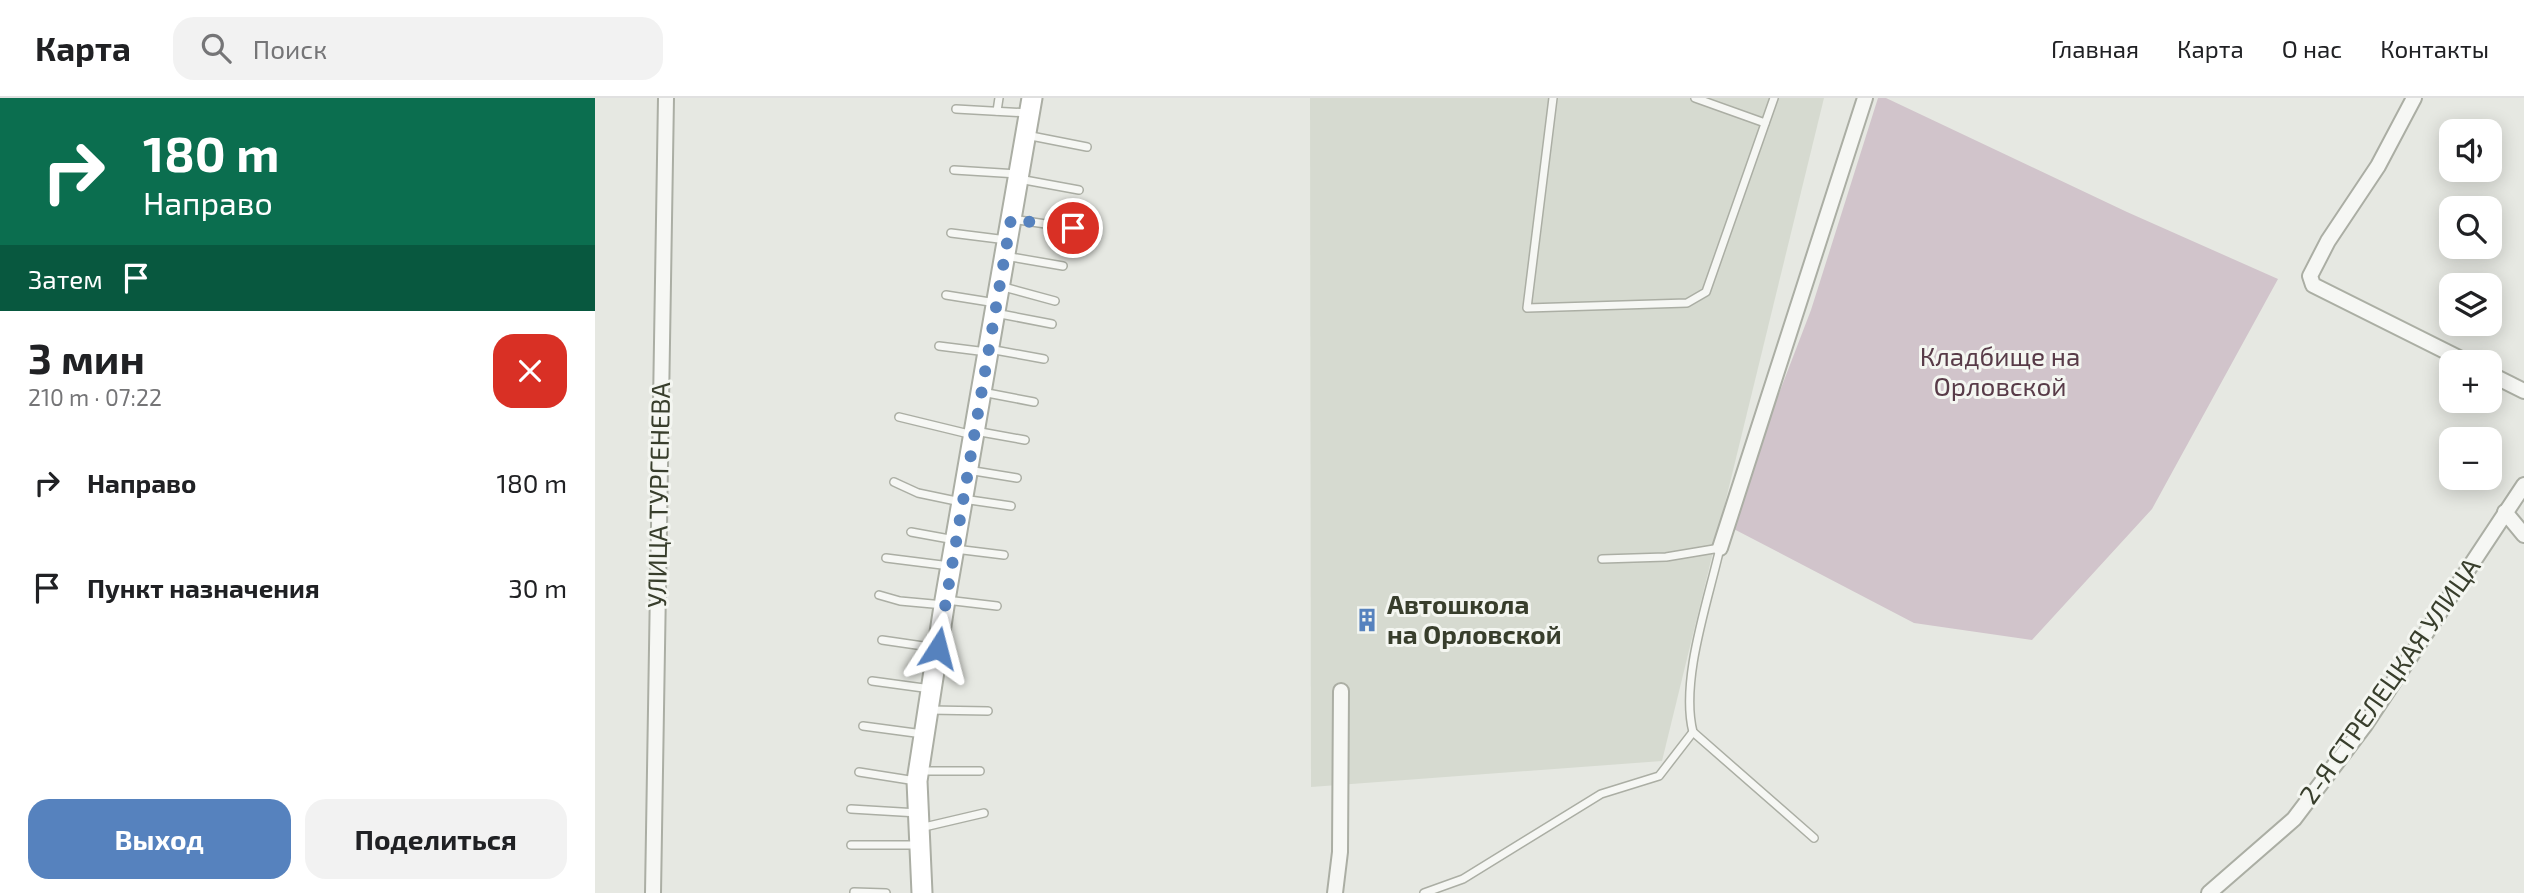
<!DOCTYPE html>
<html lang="ru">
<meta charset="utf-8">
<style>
body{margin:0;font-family:"Exo 2",sans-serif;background:#f2f2f2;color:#202124;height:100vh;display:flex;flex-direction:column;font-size:26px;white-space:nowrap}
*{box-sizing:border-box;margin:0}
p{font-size:23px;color:#757577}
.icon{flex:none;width:38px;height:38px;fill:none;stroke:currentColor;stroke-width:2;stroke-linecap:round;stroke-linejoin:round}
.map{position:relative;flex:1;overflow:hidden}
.drawer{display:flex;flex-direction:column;background:#fff;width:595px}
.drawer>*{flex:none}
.top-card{background:#0b6e4f;color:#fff;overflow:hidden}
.controls{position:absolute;left:1844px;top:21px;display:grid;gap:14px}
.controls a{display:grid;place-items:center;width:63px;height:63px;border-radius:14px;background:#fff;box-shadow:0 4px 18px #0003;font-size:35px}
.pin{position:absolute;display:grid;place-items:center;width:60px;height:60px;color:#fff;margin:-30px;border:4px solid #fff;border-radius:50%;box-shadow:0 2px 7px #0007}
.me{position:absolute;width:77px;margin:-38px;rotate:9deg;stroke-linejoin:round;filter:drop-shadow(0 0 5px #0008)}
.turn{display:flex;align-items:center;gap:24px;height:147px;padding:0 28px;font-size:32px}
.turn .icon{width:91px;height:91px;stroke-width:2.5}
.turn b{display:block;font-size:49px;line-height:60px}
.then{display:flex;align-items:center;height:66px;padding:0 28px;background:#0003;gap:14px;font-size:26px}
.round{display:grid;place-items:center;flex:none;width:74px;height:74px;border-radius:21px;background:#f2f2f2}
.head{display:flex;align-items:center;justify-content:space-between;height:119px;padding:0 28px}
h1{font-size:42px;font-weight:700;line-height:52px}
.cta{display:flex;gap:14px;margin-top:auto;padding:14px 28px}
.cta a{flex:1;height:80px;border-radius:21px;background:#5682be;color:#fff;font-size:28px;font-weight:700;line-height:80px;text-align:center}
.cta a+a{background:#f2f2f2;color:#202124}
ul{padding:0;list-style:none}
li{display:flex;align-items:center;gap:21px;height:105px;padding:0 28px}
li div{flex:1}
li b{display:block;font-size:26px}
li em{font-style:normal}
header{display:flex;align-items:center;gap:42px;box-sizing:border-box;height:98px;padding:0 35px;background:#fff;border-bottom:2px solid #e0e0e0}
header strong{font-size:33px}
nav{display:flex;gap:38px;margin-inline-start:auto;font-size:24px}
.search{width:490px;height:63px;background:#f2f2f2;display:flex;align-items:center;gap:18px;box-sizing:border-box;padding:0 24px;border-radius:21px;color:#757577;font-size:26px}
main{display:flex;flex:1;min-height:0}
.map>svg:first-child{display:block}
</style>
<header>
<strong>Карта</strong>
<div class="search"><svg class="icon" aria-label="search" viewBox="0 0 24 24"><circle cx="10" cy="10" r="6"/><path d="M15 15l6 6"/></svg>Поиск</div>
<nav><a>Главная</a><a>Карта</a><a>О нас</a><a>Контакты</a></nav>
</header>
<main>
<section class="drawer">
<div class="top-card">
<div class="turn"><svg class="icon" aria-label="right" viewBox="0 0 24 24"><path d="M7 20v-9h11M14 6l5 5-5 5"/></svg><div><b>180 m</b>Направо</div></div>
<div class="then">Затем<svg class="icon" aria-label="arrive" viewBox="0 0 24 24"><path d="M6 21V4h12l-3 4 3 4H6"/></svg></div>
</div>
<div class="head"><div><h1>3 мин</h1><p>210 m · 07:22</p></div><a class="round" style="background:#d93025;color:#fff"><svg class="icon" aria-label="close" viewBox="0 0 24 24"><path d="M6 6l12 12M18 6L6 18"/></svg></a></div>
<ul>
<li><svg class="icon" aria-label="right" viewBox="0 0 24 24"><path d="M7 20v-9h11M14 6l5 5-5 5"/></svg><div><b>Направо</b></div><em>180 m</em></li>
<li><svg class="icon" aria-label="arrive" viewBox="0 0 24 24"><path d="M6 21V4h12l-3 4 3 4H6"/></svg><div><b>Пункт назначения</b></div><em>30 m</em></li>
</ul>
<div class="cta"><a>Выход</a><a>Поделиться</a></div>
</section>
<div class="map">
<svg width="1929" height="795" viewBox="0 0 1929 795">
<rect width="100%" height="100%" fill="#e6e8e2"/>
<polygon fill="#d6dad0" points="715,0 1229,0 1067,663 716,689"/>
<polygon fill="#d1c4cb" points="1283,0 1291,0 1532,114 1683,181 1557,411 1437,542 1319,525 1133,428 1216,212"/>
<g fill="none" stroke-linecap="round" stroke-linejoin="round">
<g stroke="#abaea4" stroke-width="10">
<g id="lane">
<polyline points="958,0 932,210 1092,205 1111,194 1179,0"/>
<polyline points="1100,0 1170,25"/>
<polyline points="361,11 433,15"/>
<polyline points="402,13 404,0"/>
<polyline points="431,37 492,49"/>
<polyline points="359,72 423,76"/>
<polyline points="424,81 484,92"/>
<polyline points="417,121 478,130"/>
<polyline points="356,135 412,142"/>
<polyline points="410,158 468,168"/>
<polyline points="405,188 460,203"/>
<polyline points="351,197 401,205"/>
<polyline points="400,215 457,226"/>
<polyline points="344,248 392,254"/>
<polyline points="394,251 449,261"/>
<polyline points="387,294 439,304"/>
<polyline points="304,319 378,337"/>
<polyline points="380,333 430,342"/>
<polyline points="373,372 422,380"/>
<polyline points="299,384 323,395 366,404"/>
<polyline points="368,401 416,408"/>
<polyline points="316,434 360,442"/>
<polyline points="360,451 409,457"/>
<polyline points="291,460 355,468"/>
<path d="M 1007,461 L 1071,459 L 1125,450 C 1113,503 1085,583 1098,634 L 1219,740"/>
<polyline points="284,497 305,503 349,507"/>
<polyline points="351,502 402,508"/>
<polyline points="287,542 342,550"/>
<polyline points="277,583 336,591"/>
<polyline points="334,612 393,613"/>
<polyline points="268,628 328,636"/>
<polyline points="324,673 385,673"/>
<polyline points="264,674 321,683"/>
<polyline points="256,711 323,715"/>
<polyline points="325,730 389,715"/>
<polyline points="256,747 324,747"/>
<polyline points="259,794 291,795"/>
<polyline points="829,795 868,781 1006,696 1064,678 1098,634"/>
</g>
</g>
<g stroke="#abaea4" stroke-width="18">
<g id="street">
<polyline points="1819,0 1783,68 1733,143 1715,178 1718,187 1872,264"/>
<polyline points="1895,276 1929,293"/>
<polyline points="1910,414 1929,437"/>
<polyline points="1125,450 1270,0"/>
<polyline points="58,795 71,0"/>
<polyline points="740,795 745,754 746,593"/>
<polyline points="1614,795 1699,721 1770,627 1929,387"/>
</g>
</g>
<g stroke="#abaea4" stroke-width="23">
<polyline id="secondary" points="327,795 322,683 350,502 437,0"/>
</g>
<use href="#lane" stroke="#f6f7f4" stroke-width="7"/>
<use href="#street" stroke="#f6f7f4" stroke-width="14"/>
<use href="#secondary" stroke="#fff" stroke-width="19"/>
</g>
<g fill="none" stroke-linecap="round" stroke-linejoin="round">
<polyline stroke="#5682be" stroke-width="12" stroke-dasharray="0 21.6" points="343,550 416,121 478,130"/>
</g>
<defs>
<g id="building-bare" transform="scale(1.89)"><path d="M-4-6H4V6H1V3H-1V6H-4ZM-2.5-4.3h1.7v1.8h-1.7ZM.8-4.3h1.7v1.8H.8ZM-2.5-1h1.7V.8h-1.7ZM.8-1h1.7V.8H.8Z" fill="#5682be" stroke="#f4f6f1" stroke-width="2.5" paint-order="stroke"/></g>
</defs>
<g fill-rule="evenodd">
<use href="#building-bare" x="772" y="522"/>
</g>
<g text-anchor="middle" stroke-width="6" stroke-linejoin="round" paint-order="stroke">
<g font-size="26" fill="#583b48" stroke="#f4f6f1">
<text x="1405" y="268">Кладбище на<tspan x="1405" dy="30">Орловской</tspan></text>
</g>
<g font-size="26" fill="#383e2c" stroke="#f4f6f1">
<text transform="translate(64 397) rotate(-89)" y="9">УЛИЦА ТУРГЕНЕВА</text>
<text transform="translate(1795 583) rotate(-55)" y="9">2-Я СТРЕЛЕЦКАЯ УЛИЦА</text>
</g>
<g font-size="26" font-weight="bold" fill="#383e2c" stroke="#f4f6f1" text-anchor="start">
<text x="792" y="516">Автошкола<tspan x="792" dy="30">на Орловской</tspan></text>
</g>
</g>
</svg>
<div class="controls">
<a><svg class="icon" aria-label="sound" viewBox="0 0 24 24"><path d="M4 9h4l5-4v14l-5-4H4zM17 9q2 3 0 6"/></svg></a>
<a><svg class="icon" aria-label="search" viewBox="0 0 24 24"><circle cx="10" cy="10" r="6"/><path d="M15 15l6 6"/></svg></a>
<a><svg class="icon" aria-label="layers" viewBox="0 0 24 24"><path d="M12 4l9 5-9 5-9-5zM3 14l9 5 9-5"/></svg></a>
<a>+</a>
<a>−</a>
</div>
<div class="pin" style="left:478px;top:130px;background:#d93025"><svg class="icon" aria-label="arrive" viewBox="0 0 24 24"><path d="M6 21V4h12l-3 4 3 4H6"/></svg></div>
<svg class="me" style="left:343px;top:550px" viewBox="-20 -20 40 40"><path d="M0-17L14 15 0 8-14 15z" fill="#5682be" stroke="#fff" stroke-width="4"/></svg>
</div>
</main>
